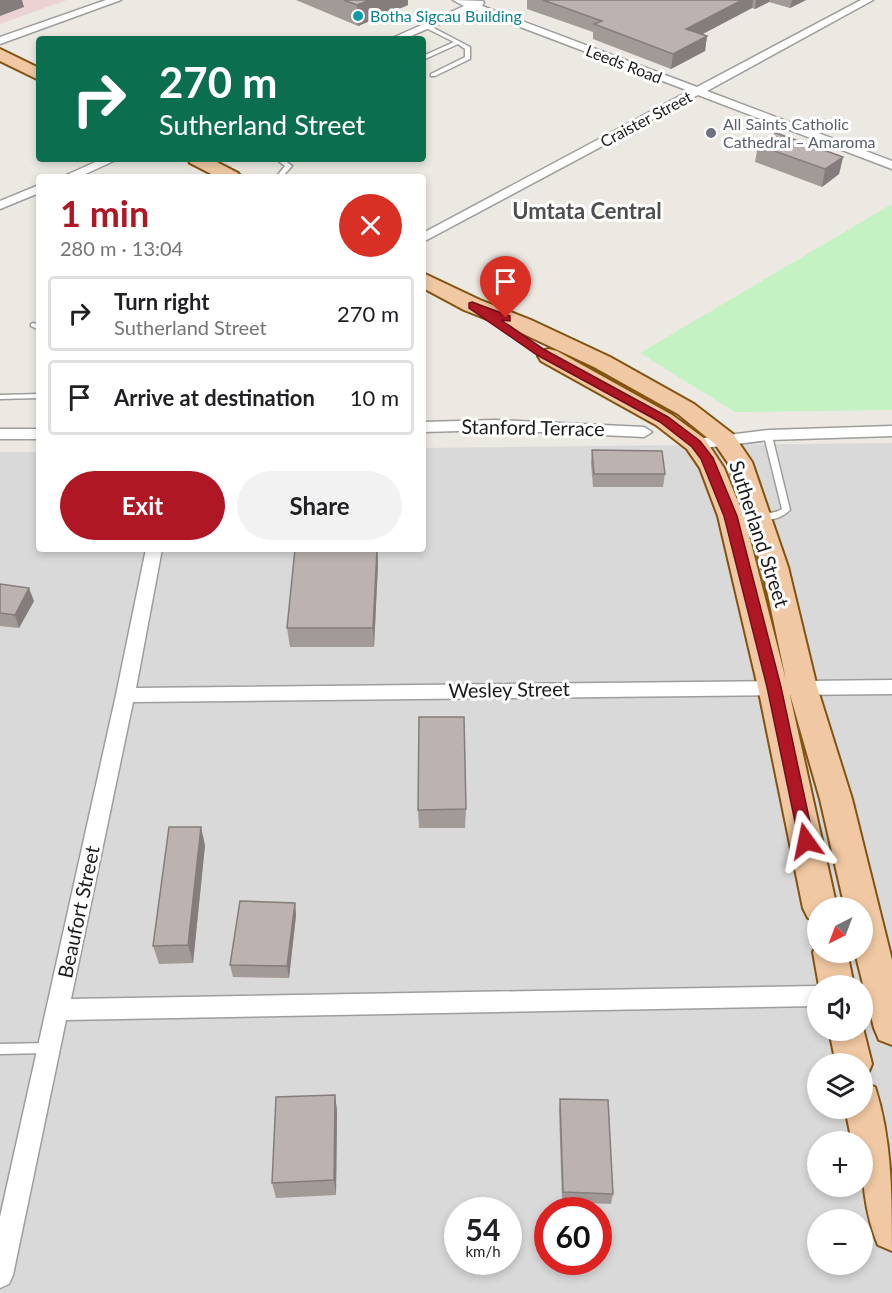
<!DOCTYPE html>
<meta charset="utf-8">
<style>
body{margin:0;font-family:Lato,sans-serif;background:#f2f2f2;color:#202124;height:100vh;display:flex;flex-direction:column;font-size:22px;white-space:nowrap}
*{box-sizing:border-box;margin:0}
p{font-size:20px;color:#757577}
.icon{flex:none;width:33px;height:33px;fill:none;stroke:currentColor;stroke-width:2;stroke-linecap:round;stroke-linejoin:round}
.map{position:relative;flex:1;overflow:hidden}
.sheet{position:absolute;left:36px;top:174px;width:390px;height:378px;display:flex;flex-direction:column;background:#fff;border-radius:6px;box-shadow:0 3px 9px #0003}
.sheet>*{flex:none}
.hud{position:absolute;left:36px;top:36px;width:390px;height:126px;border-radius:6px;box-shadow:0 3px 9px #0003;background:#0b6e4f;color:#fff;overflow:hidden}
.needle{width:39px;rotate:222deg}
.fabs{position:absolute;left:807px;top:897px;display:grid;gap:12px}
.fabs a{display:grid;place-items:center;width:66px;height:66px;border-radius:50%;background:#fff;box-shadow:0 3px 9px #0003;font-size:30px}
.speed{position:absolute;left:444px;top:1197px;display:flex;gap:12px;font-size:30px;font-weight:700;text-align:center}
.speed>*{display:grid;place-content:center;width:78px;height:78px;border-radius:50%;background:#fff;box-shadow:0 3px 9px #0003;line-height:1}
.speed small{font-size:15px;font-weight:400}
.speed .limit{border:9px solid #d22;background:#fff;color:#111}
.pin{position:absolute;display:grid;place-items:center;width:51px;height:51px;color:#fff;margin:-62px -26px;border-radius:50% 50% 50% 0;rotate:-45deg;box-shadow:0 0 6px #0007}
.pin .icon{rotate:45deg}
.me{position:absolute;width:66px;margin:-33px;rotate:348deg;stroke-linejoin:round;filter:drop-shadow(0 0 4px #0008)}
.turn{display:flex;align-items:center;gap:21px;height:126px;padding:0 24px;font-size:27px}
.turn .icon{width:78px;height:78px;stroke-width:2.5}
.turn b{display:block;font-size:42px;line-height:51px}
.round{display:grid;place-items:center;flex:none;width:63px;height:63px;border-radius:32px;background:#f2f2f2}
.overview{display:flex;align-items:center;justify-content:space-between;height:102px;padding:0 24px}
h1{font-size:36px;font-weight:700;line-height:45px;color:#b01725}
.cta{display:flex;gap:12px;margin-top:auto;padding:12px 24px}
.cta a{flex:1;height:69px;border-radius:36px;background:#b01725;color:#fff;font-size:24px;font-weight:700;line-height:69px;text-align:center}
.cta a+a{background:#f2f2f2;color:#202124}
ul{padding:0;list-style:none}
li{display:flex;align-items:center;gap:18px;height:75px;margin:0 12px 9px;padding:0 12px;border:3px solid #e0e0e0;border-radius:6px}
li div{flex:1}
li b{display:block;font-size:22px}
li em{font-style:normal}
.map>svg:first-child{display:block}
</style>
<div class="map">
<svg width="892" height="1293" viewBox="0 0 892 1293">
<rect width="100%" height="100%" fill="#ece8e2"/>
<path fill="#d9d9d9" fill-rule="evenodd" d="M 892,443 L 892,1293 L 0,1293 L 0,452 L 39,452 L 39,549 L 423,549 L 423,448 ZM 818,908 L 862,908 L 862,952 L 818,952 ZM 818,986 L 862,986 L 862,1030 L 818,1030 ZM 818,1064 L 862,1064 L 862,1108 L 818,1108 ZM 818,1142 L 862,1142 L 862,1186 L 818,1186 ZM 458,1210 L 508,1210 L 508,1262 L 458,1262 ZM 548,1210 L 598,1210 L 598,1262 L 548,1262 ZM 818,1220 L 862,1220 L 862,1264 L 818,1264 Z"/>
<polygon fill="#ebd3d4" points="0,0 67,0 0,24"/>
<polygon fill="#c4f2c3" points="892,204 892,410 735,412 640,353"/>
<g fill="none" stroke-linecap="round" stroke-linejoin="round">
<g stroke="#9d9d9d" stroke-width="3">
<g id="service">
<polygon points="424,25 428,25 470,47 470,59 435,76 431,76 431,74 465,57 465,49 458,44 423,60 423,56 454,42 424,27"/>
<polygon points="276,159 283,159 292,166 282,177 276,177 285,166"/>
<polygon points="33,323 39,325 39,330 31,326 31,324"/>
<polygon points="39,394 39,398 0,399 0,395"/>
<path d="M 765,434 L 771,434 L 772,436 L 790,510 C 781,519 766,523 755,516 C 763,510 772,516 782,509 L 764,436 Z"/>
<polygon points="47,1043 51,1044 53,1048 51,1052 47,1053 0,1054 0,1044"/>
</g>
</g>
<g stroke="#9d9d9d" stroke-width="3">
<g id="minor">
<polygon points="106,0 121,0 0,44 0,37"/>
<polygon points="453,0 483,1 484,3 482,6 697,87 861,0 873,0 707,91 892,161 892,169 698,95 423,242 423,233 689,91 473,9 404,39 390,39 464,6"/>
<polygon points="102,159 118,159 79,177 62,177"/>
<polygon points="39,185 39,193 0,209 0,201"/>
<polygon points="495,420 644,427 652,432 644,437 495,430 423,432 423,422"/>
<polygon points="892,426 892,436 769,440 696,449 688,444 696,439 769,430"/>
<rect x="0" y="429" width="39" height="10"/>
<polygon points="146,549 162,549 136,688 892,680 892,694 133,702 71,999 818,986 818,1006 66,1020 13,1275 9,1284 0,1288 0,1217 116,695"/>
<polygon points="892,985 892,1005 862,1005 862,986 860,986"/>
</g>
</g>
<g stroke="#825311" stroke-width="4">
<g id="primary">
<polygon points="0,49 39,68 39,80 0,61"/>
<polygon points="188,159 211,159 238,173 241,177 217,177 190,163"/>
<polygon points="423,273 480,300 531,320 610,357 694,404 733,434 752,462 788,567 817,687 852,799 892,960 892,1045 879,1040 874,1028 855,952 862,952 862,908 845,908 820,799 789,691 837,908 818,908 818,922 808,918 803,908 758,687 718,516 700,468 687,449 656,425 541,361 538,356 541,351 549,349 557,351 672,415 705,439 724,468 744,516 786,680 762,567 728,463 715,444 678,414 594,367 515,330 464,310 423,288"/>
<polygon points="818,942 818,952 847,952 854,986 819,986 813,952"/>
<polygon points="862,1024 872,1064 867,1076 862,1078 862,1064 836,1064 829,1030 862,1030"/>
<path d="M 862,1082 L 875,1087 C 892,1139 892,1196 892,1251 L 878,1245 C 864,1211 862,1178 862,1142 L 852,1142 L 845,1108 L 862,1108 Z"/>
</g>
</g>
<use href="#service" fill="#fff" fill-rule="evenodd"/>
<use href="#minor" fill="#fff" fill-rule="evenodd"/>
<use href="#primary" fill="#f0c8a3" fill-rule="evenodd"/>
</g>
<g fill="#a29a97">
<polygon points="296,0 408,0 408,5 358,26"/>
<polygon points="527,0 806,0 790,8 769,2 755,9 752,8 702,34 707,36 705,51 671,69 593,39 593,32 527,9"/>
<polygon points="758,145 843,157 839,174 822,187 755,162"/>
<polygon points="592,450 665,474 663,487 593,487 591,463"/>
<polygon points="377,549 378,564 374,647 290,647 287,628"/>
<polygon points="0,584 34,601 19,628 0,626"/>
<polygon points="466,809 465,828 419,828 418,810"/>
<polygon points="205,845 193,963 159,964 153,946"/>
<polygon points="295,903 296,915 289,978 233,977 230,965"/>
<polygon points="335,1095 337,1111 336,1195 276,1198 272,1183"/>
<polygon points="560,1099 613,1194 611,1204 562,1202 559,1110"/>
</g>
<g fill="#847d7b">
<polygon points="0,0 22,0 24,7 0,16"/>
<polygon points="370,0 408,0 408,5 358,26 357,5"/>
<polygon points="742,0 753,0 752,8 684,44 686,29"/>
<polygon points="756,0 770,0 769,2 755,9"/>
<polygon points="792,0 806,0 790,8"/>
<polygon points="707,36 705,51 671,69 673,54"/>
<polygon points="843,157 839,174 822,187 825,169"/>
<polygon points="377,549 378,564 374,647 373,628"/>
<polygon points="29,588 34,601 19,628 15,615"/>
<polygon points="201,827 205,845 193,963 188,945"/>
<polygon points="295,903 296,915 289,978 287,966"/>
<polygon points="335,1095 337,1111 336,1195 334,1180"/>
</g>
<g fill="#bcb3b0" stroke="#847d7b" stroke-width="1.5">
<polygon points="344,0 370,0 357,5"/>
<polygon points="543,0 742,0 686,29 707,36 673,54 594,24 602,21"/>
<polygon points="776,133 843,157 825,169 758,145"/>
<polygon points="592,450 662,451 665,474 594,474"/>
<polygon points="295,549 377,549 373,628 287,628"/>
<polygon points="0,584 29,588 15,615 0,613"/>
<polygon points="419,717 464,717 466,809 418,810"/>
<polygon points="169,827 201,827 188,945 153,946"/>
<polygon points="240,901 295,903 287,966 230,965"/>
<polygon points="335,1095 334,1180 272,1183 276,1097"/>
<polygon points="560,1099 608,1100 613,1194 563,1192"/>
</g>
<polygon fill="#b01725" stroke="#720f18" stroke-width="1.5" points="472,302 510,316 510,321 501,320 545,350 668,417 700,441 713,458 737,516 781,687 814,841 812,846 806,848 801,846 799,841 767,687 724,516 701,459 692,447 660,422 537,355 469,308 469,303"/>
<circle fill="#0f9aa8" stroke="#fff" stroke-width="2" cx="358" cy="16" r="6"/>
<circle fill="#6b7280" stroke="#fff" stroke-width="2" cx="711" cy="133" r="6"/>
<g text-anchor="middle" stroke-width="6" stroke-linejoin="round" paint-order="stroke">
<g font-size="16" fill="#0d838f" stroke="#fff" text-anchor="start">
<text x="370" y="22">Botha Sigcau Building</text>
</g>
<g font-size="16" fill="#1c1c1c" stroke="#fff">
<text transform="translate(624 64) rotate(21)" y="6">Leeds Road</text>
<text transform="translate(646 119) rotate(-28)" y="6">Craister Street</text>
</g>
<g font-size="16" fill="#5b616d" stroke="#fff" text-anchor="start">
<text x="723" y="130">All Saints Catholic<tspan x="723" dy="18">Cathedral – Amaroma</tspan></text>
</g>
<g font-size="20" fill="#1c1c1c" stroke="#fff">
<text transform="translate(533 428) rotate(1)" y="7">Stanford Terrace</text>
<text transform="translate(759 534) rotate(72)" y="7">Sutherland Street</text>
<text transform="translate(509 690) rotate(-1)" y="7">Wesley Street</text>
<text transform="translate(79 912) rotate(-78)" y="7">Beaufort Street</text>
</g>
<g font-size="22" font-weight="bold" fill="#4f4f4f" stroke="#fff">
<text x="587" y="219">Umtata Central</text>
</g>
</g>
</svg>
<div class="fabs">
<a><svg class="needle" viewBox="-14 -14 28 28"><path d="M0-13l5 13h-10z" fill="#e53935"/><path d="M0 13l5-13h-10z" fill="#757577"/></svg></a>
<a><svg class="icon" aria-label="sound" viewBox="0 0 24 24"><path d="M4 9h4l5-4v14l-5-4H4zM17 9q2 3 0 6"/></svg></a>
<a><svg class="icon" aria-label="layers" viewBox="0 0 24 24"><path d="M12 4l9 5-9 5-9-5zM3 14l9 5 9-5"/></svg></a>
<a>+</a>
<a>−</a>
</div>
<div class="speed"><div>54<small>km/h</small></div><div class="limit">60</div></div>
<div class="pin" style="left:506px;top:318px;background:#d93025"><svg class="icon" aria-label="arrive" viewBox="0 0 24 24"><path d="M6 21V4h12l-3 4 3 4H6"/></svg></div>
<svg class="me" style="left:806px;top:841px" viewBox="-20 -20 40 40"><path d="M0-17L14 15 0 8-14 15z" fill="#b01725" stroke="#fff" stroke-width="4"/></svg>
<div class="hud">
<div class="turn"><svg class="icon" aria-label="right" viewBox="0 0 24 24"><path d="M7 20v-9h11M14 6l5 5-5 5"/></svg><div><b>270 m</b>Sutherland Street</div></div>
</div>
<section class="sheet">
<div class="overview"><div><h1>1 min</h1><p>280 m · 13:04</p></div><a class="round" style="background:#d93025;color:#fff"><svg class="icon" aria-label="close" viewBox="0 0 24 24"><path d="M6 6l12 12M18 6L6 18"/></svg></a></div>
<ul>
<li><svg class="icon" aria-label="right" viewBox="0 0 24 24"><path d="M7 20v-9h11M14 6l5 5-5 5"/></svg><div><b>Turn right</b><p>Sutherland Street</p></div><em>270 m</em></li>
<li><svg class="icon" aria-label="arrive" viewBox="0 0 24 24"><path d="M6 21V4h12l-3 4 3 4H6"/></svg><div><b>Arrive at destination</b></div><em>10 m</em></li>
</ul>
<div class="cta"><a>Exit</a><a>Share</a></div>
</section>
</div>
